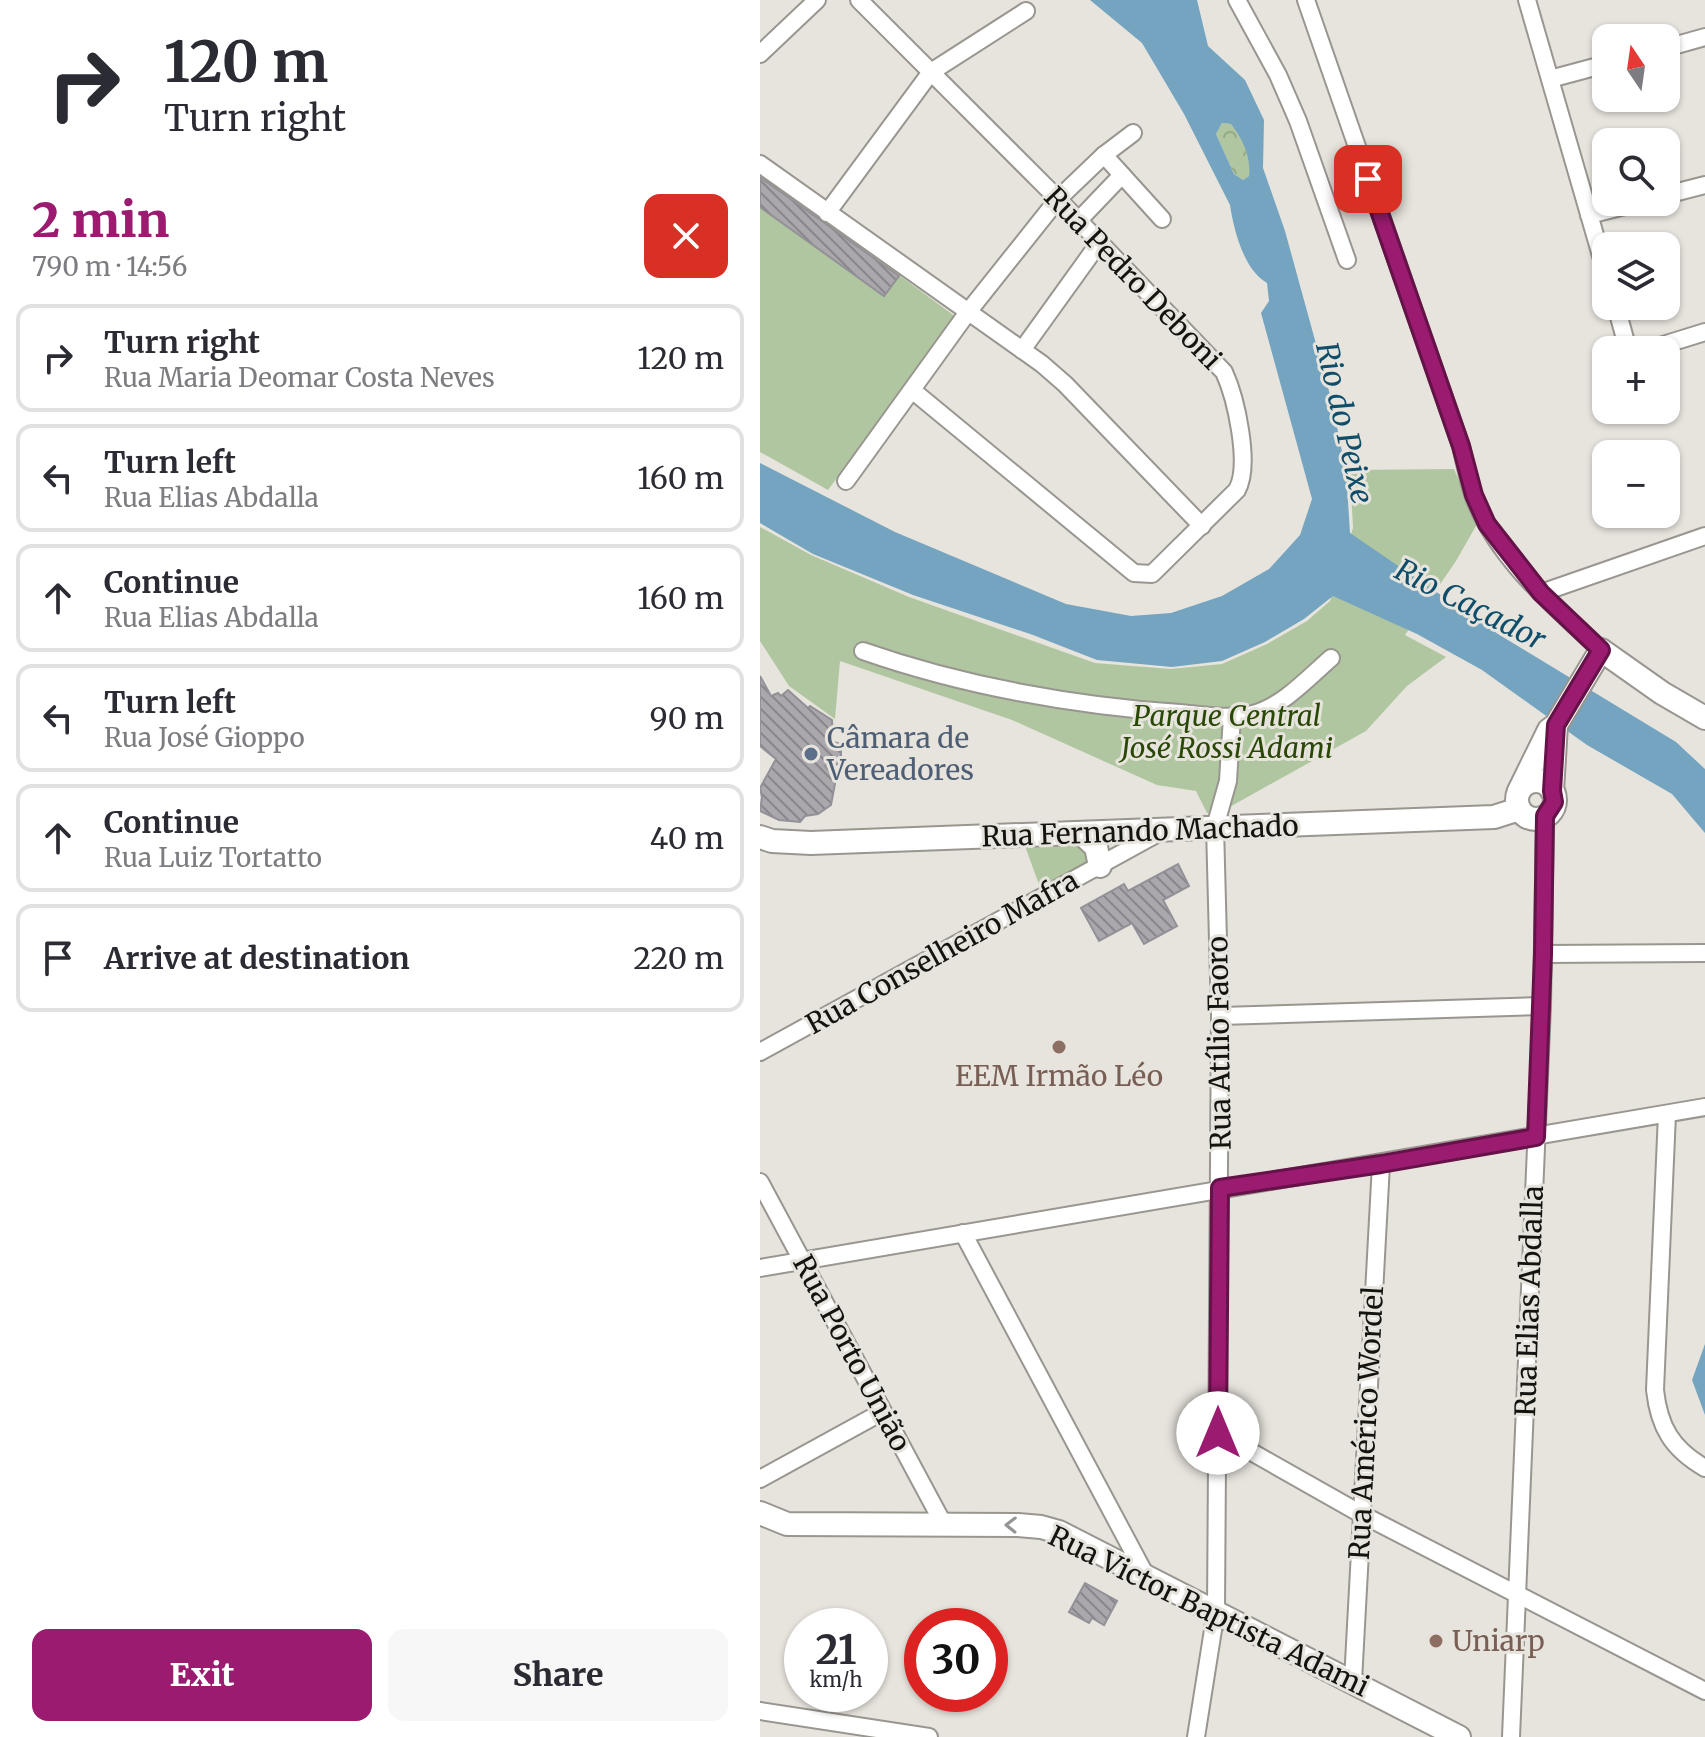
<!DOCTYPE html>
<meta charset="utf-8">
<style>
body{margin:0;font-family:Merriweather,serif;background:#f7f7f7;color:#2b2b33;height:100vh;display:flex;flex-direction:column;font-size:30px;white-space:nowrap}
*{box-sizing:border-box;margin:0}
p{font-size:26px;color:#7c7c81}
.icon{flex:none;width:44px;height:44px;fill:none;stroke:currentColor;stroke-width:2;stroke-linecap:round;stroke-linejoin:round}
.map{position:relative;flex:1;overflow:hidden}
.side{display:flex;flex-direction:column;background:#fff;width:760px}
.side>*{flex:none}
.top-card{background:#fff;color:#2b2b33;overflow:hidden}
.needle{width:52px;rotate:347deg}
.controls{position:absolute;left:832px;top:24px;display:grid;gap:16px}
.controls a{display:grid;place-items:center;width:88px;height:88px;border-radius:16px;background:#fff;box-shadow:0 2px 6px #0004;font-size:40px}
.speed{position:absolute;left:24px;top:1608px;display:flex;gap:16px;font-size:40px;font-weight:700;text-align:center}
.speed>*{display:grid;place-content:center;width:104px;height:104px;border-radius:50%;background:#fff;box-shadow:0 2px 6px #0004;line-height:1}
.speed small{font-size:20px;font-weight:400}
.speed .limit{border:12px solid #d22;background:#fff;color:#111}
.pin{position:absolute;display:grid;place-items:center;width:68px;height:68px;color:#fff;margin:-34px;border-radius:16px;box-shadow:0 4px 12px #0006}
.me{position:absolute;width:88px;margin:-44px;rotate:0deg;stroke-linejoin:round;filter:drop-shadow(0 0 6px #0008)}
.turn{display:flex;align-items:center;gap:28px;height:168px;padding:0 32px;font-size:36px}
.turn .icon{width:104px;height:104px;stroke-width:2.5}
.turn b{display:block;font-size:56px;line-height:68px}
.round{display:grid;place-items:center;flex:none;width:84px;height:84px;border-radius:16px;background:#f7f7f7}
.headline{display:flex;align-items:center;justify-content:space-between;height:136px;padding:0 32px}
h1{font-size:48px;font-weight:800;line-height:60px;color:#9b1b70}
.button{display:flex;gap:16px;margin-top:auto;padding:16px 32px}
.button a{flex:1;height:92px;border-radius:16px;background:#9b1b70;color:#fff;font-size:32px;font-weight:800;line-height:92px;text-align:center}
.button a+a{background:#f7f7f7;color:#2b2b33}
ul{padding:0;list-style:none}
li{display:flex;align-items:center;gap:24px;height:108px;margin:0 16px 12px;padding:0 16px;border:4px solid #e1e1e2;border-radius:16px}
li div{flex:1}
li b{display:block;font-size:30px}
li em{font-style:normal}
main{display:flex;flex:1;min-height:0}
.map>svg:first-child{display:block}
</style>
<main>
<section class="side">
<div class="top-card">
<div class="turn"><svg class="icon" aria-label="right" viewBox="0 0 24 24"><path d="M7 20v-9h11M14 6l5 5-5 5"/></svg><div><b>120 m</b>Turn right</div></div>
</div>
<div class="headline"><div><h1>2 min</h1><p>790 m · 14:56</p></div><a class="round" style="background:#d93025;color:#fff"><svg class="icon" aria-label="close" viewBox="0 0 24 24"><path d="M6 6l12 12M18 6L6 18"/></svg></a></div>
<ul>
<li><svg class="icon" aria-label="right" viewBox="0 0 24 24"><path d="M7 20v-9h11M14 6l5 5-5 5"/></svg><div><b>Turn right</b><p>Rua Maria Deomar Costa Neves</p></div><em>120 m</em></li>
<li><svg class="icon" aria-label="left" viewBox="0 0 24 24"><path d="M17 20v-9H6M10 6l-5 5 5 5"/></svg><div><b>Turn left</b><p>Rua Elias Abdalla</p></div><em>160 m</em></li>
<li><svg class="icon" aria-label="ahead" viewBox="0 0 24 24"><path d="M12 20V5M6 11l6-6 6 6"/></svg><div><b>Continue</b><p>Rua Elias Abdalla</p></div><em>160 m</em></li>
<li><svg class="icon" aria-label="left" viewBox="0 0 24 24"><path d="M17 20v-9H6M10 6l-5 5 5 5"/></svg><div><b>Turn left</b><p>Rua José Gioppo</p></div><em>90 m</em></li>
<li><svg class="icon" aria-label="ahead" viewBox="0 0 24 24"><path d="M12 20V5M6 11l6-6 6 6"/></svg><div><b>Continue</b><p>Rua Luiz Tortatto</p></div><em>40 m</em></li>
<li><svg class="icon" aria-label="arrive" viewBox="0 0 24 24"><path d="M6 21V4h12l-3 4 3 4H6"/></svg><div><b>Arrive at destination</b></div><em>220 m</em></li>
</ul>
<div class="button"><a>Exit</a><a>Share</a></div>
</section>
<div class="map">
<svg width="945" height="1737" viewBox="0 0 945 1737">
<defs>
<pattern id="forest-crowns" width="20" height="18" patternUnits="userSpaceOnUse" patternTransform="scale(2)"><rect width="20" height="18" fill="#b0c6a0"/><path d="M2 6a3 3 0 1 1 6 0M12 15a3 3 0 1 1 6 0" fill="none" stroke="#96a989"/></pattern>
<pattern id="building-back-hatch" width="6" height="6" patternUnits="userSpaceOnUse" patternTransform="scale(2)"><rect width="6" height="6" fill="#aaa7ad"/><path d="M-1 5l2 2M0 0l6 6M5-1l2 2" fill="none" stroke="#89878b"/></pattern>
</defs>
<rect width="100%" height="100%" fill="#e7e4dd"/>
<path fill="url(#forest-crowns)" d="M 462,123 L 471,124 C 483,140 492,156 489,176 L 483,180 L 474,174 L 456,134 Z"/>
<g fill="#b0c6a0">
<polygon points="0,173 196,317 68,490 0,452"/>
<polygon points="694,469 717,524 696,561 645,635 686,657 647,686 606,731 466,809 447,813 436,791 397,785 252,720 80,661 75,719 29,686 0,641 0,527 51,555 149,597 335,663 411,669 462,664 507,644 547,621 570,601 593,528 590,470"/>
<polygon points="320,841 332,845 330,865 281,890 265,846"/>
</g>
<g fill="#74a4c0" fill-rule="evenodd">
<path d="M 330,0 L 437,0 L 448,46 L 485,80 L 504,120 L 503,168 L 525,231 L 572,402 L 586,471 L 590,533 L 738,634 L 916,742 L 945,769 L 945,833 L 912,794 L 827,745 L 722,670 L 657,634 L 573,596 L 544,619 L 505,642 L 462,661 L 412,667 L 337,660 L 273,635 L 153,595 L 53,554 L 0,523 L 0,463 L 135,532 L 306,604 L 371,616 L 411,613 L 462,596 L 509,569 L 540,535 L 552,499 L 501,313 L 509,301 L 507,283 C 484,270 474,231 470,205 L 424,114 L 382,43 ZM 462,123 L 471,124 C 483,140 491,156 489,176 L 483,180 L 474,174 L 456,134 Z"/>
<polygon points="945,1344 945,1415 932,1380"/>
</g>
<g fill="url(#building-back-hatch)" stroke="#939097" stroke-width="2">
<polygon points="0,177 139,276 124,296 0,207"/>
<polygon points="0,676 11,696 18,693 21,696 28,690 48,708 50,706 72,720 73,742 81,744 81,764 65,766 76,778 71,805 58,814 45,816 40,822 19,820 0,811 2,797 0,788 16,759 0,746"/>
<polygon points="418,864 429,886 403,900 417,926 384,944 372,923 339,941 321,908 364,884 368,891"/>
<polygon points="325,1583 357,1601 344,1625 332,1618 329,1623 309,1612"/>
</g>
<g fill="none" stroke-linecap="round" stroke-linejoin="round">
<g stroke="#999690" stroke-width="20">
<g id="minor">
<path d="M 99,0 L 298,199 L 464,372 C 476,398 491,465 477,490 L 392,574 L 374,573 L 152,390"/>
<polyline points="477,0 518,75 538,121 587,260"/>
<path d="M 546,0 L 701,446 C 705,462 708,479 713,494 C 735,557 793,605 841,650"/>
<polyline points="767,0 846,273"/>
<polyline points="906,48 945,37"/>
<polyline points="0,54 57,0"/>
<polyline points="790,79 846,64"/>
<polyline points="344,155 402,219"/>
<polyline points="0,164 282,364 305,384 442,526"/>
<polyline points="906,195 945,185"/>
<polyline points="67,213 171,72 266,11"/>
<polyline points="829,215 881,202"/>
<polyline points="319,220 362,175"/>
<polyline points="856,306 867,346 874,350"/>
<polyline points="262,350 339,243"/>
<polyline points="887,350 945,332"/>
<polyline points="86,481 208,312 298,199 344,155 373,133"/>
<polyline points="781,593 945,536"/>
<path d="M 103,651 C 203,686 315,706 420,713 C 442,715 470,720 493,714 C 523,706 548,678 571,658"/>
<polyline points="783,954 945,953"/>
<polyline points="460,1016 782,1006"/>
<polyline points="0,1052 402,831"/>
<path d="M 907,1114 L 895,1390 C 899,1427 912,1449 945,1468"/>
<polyline points="0,1182 184,1525"/>
<polyline points="203,1233 385,1574"/>
<polyline points="0,1268 945,1107"/>
<polyline points="458,1433 601,1514 945,1691"/>
<polyline points="0,1479 122,1412"/>
<polyline points="593,1681 621,1164"/>
<polyline points="0,1711 169,1737"/>
<polyline points="436,1737 456,1611 460,1016 455,827 468,781 472,716"/>
<polyline points="751,1737 782,1006 785,816"/>
</g>
</g>
<g stroke="#999690" stroke-width="26">
<g id="major">
<circle cx="776" cy="800" r="19"/>
<polyline points="759,791 789,730 796,725 841,650 902,693 945,718"/>
<polyline points="792,791 796,725"/>
<polyline points="322,834 336,847 340,866"/>
<polyline points="0,837 12,841 51,843 734,817 759,809"/>
<polyline points="0,1513 27,1524 258,1525 281,1527 299,1532 699,1737"/>
</g>
</g>
<use href="#minor" stroke="#fff" stroke-width="16"/>
<use href="#major" stroke="#fff" stroke-width="22"/>
</g>
<defs><path id="oneway-chevron" d="M-2-3.5L2.5 0L-2 3.5" fill="none" stroke-width="1.6" stroke-linecap="round" stroke-linejoin="round" transform="scale(2)"/></defs>
<use stroke="#959593" href="#oneway-chevron" transform="translate(251 1525) rotate(-179)"/>
<g fill="none" stroke-linecap="round" stroke-linejoin="round">
<g stroke="#651249" stroke-width="20">
<polyline id="route" points="458,1433 460,1188 621,1164 776,1137 783,954 785,816 794,802 792,791 796,725 841,650 781,593 727,524 714,495 701,446 608,179"/>
</g>
<use href="#route" stroke="#9b1b70" stroke-width="14"/>
</g>
<circle fill="#5c6f8a" stroke="#e7e4dd" stroke-width="3" cx="51" cy="754" r="8"/>
<g fill="#8d6e63" stroke="#e7e4dd" stroke-width="3">
<circle cx="299" cy="1047" r="8"/>
<circle cx="676" cy="1641" r="8"/>
</g>
<g text-anchor="middle" stroke-width="6" stroke-linejoin="round" paint-order="stroke">
<g font-size="28" fill="#131310" stroke="#e7e4dd">
<text transform="translate(373 278) rotate(46)" y="10">Rua Pedro Deboni</text>
<text transform="translate(380 831) rotate(-2)" y="10">Rua Fernando Machado</text>
<text transform="translate(182 952) rotate(-29)" y="10">Rua Conselheiro Mafra</text>
<text transform="translate(459 1043) rotate(-91)" y="10">Rua Atílio Faoro</text>
<text transform="translate(769 1301) rotate(-88)" y="10">Rua Elias Abdalla</text>
<text transform="translate(92 1353) rotate(62)" y="10">Rua Porto União</text>
<text transform="translate(606 1423) rotate(-87)" y="10">Rua Américo Wordel</text>
<text transform="translate(449 1611) rotate(26)" y="10">Rua Victor Baptista Adami</text>
</g>
<g font-size="28" font-style="italic" fill="#2a4805" stroke="#e7e4dd">
<text x="467" y="726">Parque Central<tspan x="467" dy="32">José Rossi Adami</tspan></text>
</g>
<g font-size="28" fill="#4e5e75" stroke="#e7e4dd" text-anchor="start">
<text x="67" y="748">Câmara de<tspan x="67" dy="32">Vereadores</tspan></text>
</g>
<g font-size="28" fill="#785e54" stroke="#e7e4dd">
<text x="299" y="1086">EEM Irmão Léo</text>
<text x="692" y="1651" text-anchor="start">Uniarp</text>
</g>
<g font-size="30" font-style="italic" fill="#0f4e6b" stroke="#e7e4dd">
<text transform="translate(584 423) rotate(77)" y="10">Rio do Peixe</text>
<text transform="translate(710 605) rotate(27)" y="10">Rio Caçador</text>
</g>
</g>
</svg>
<div class="controls">
<a><svg class="needle" viewBox="-14 -14 28 28"><path d="M0-13l5 13h-10z" fill="#e53935"/><path d="M0 13l5-13h-10z" fill="#7c7c81"/></svg></a>
<a><svg class="icon" aria-label="search" viewBox="0 0 24 24"><circle cx="10" cy="10" r="6"/><path d="M15 15l6 6"/></svg></a>
<a><svg class="icon" aria-label="layers" viewBox="0 0 24 24"><path d="M12 4l9 5-9 5-9-5zM3 14l9 5 9-5"/></svg></a>
<a>+</a>
<a>−</a>
</div>
<div class="speed"><div>21<small>km/h</small></div><div class="limit">30</div></div>
<div class="pin" style="left:608px;top:179px;background:#d93025"><svg class="icon" aria-label="arrive" viewBox="0 0 24 24"><path d="M6 21V4h12l-3 4 3 4H6"/></svg></div>
<svg class="me" style="left:458px;top:1433px" viewBox="-20 -20 40 40"><circle r="19" fill="#fff"/><path d="M0-13L10 11 0 6-10 11z" fill="#9b1b70"/></svg>
</div>
</main>
